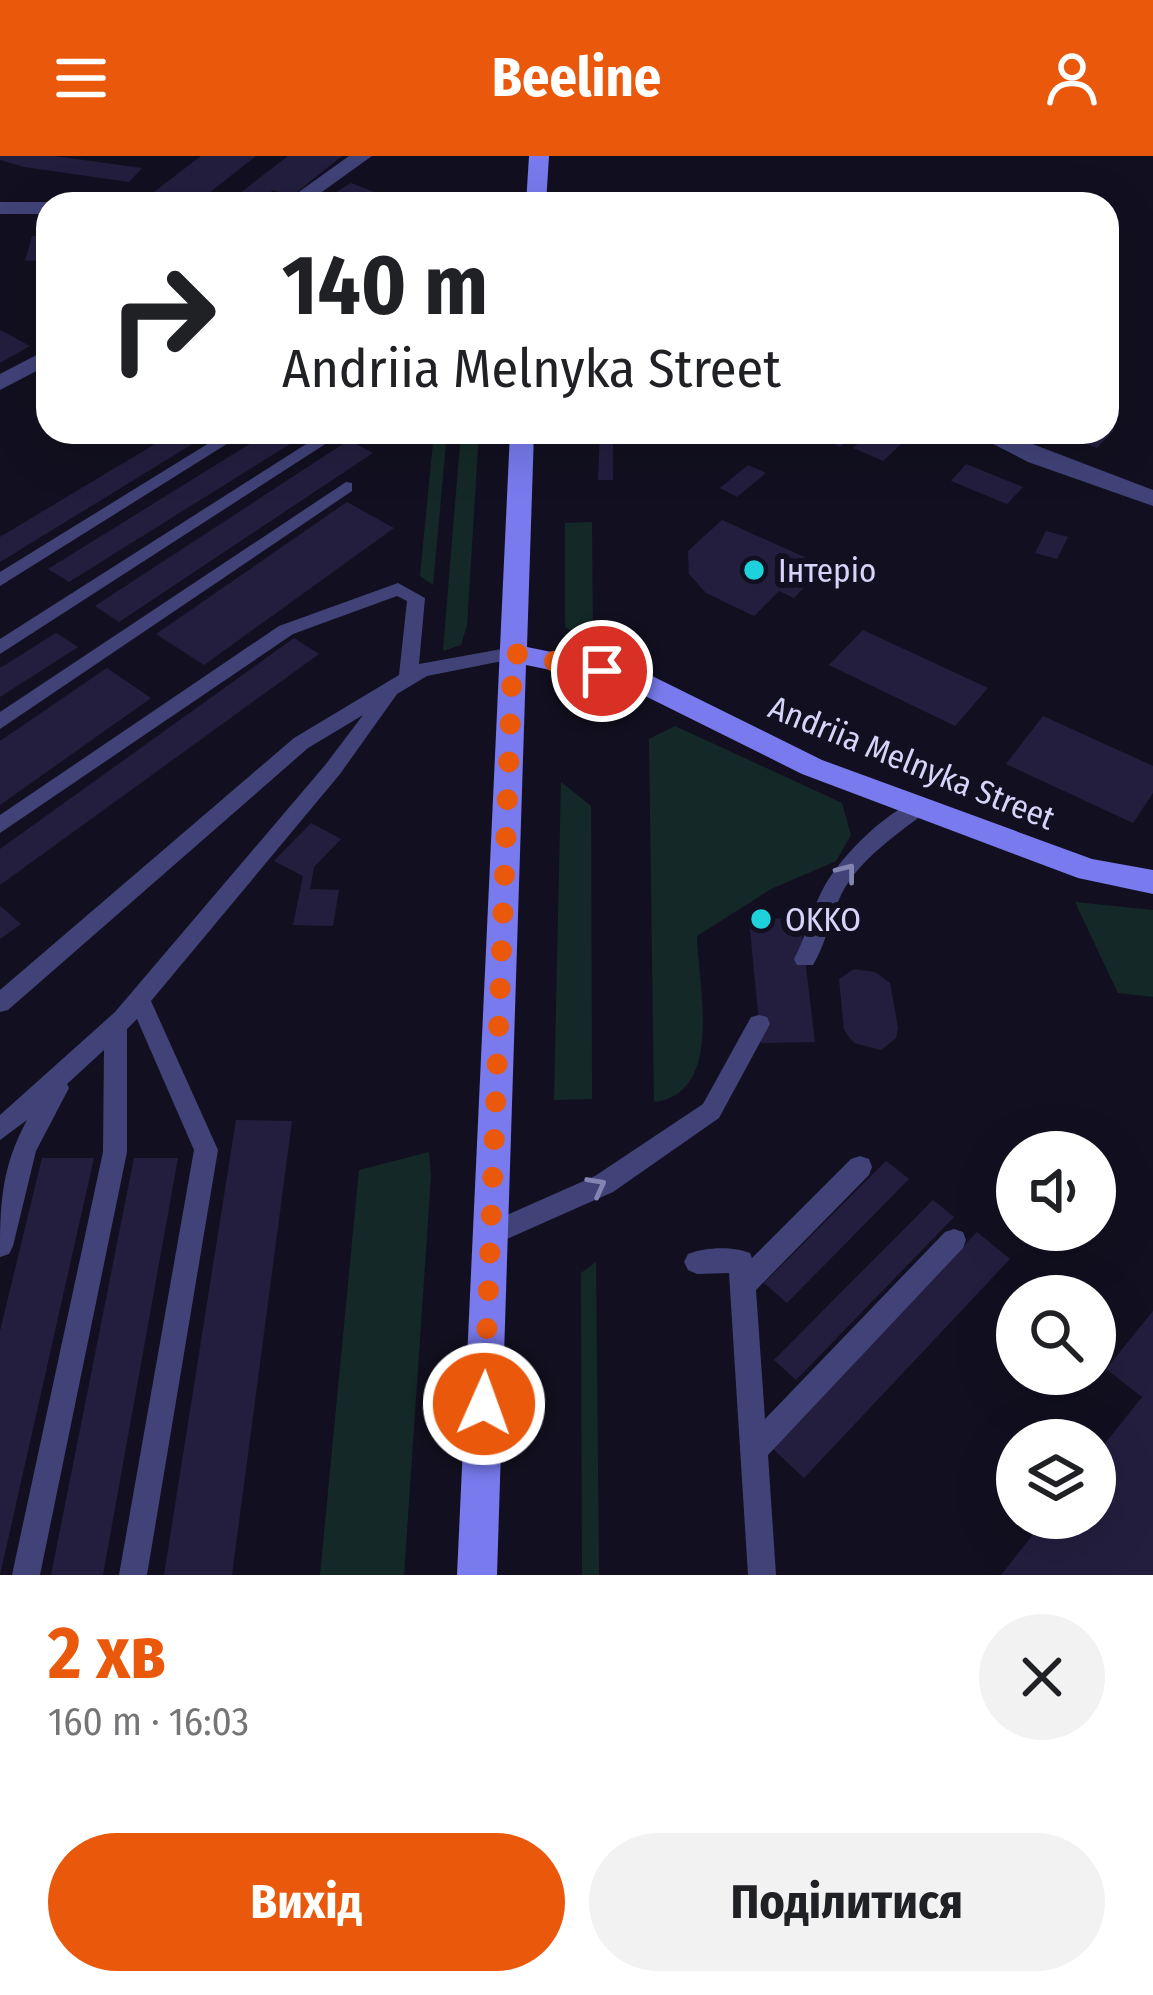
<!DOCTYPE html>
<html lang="uk">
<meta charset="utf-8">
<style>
body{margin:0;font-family:"Fira Sans Condensed",sans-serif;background:#f2f2f2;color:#202124;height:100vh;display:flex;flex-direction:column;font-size:45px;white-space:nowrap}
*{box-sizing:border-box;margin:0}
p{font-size:39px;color:#757577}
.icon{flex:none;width:66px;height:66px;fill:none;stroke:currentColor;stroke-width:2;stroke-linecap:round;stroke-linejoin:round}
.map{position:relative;height:1419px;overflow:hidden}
.sheet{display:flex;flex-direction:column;background:#fff;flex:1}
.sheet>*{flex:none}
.banner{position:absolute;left:36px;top:36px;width:1083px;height:252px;border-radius:36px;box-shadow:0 12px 48px #0002;background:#fff;color:#202124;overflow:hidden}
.fabs{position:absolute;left:996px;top:975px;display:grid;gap:24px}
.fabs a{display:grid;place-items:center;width:120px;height:120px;border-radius:50%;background:#fff;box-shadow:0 12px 48px #0002;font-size:60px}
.pin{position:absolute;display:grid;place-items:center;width:102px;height:102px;color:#fff;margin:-51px;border:6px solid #fff;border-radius:50%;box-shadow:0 3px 12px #0007}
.me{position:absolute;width:132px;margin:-66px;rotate:2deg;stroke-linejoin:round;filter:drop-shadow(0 0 9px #0008)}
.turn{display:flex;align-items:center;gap:42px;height:252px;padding:0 48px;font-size:54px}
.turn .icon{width:156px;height:156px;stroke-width:2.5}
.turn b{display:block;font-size:84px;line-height:102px}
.round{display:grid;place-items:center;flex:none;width:126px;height:126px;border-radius:63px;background:#f2f2f2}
.overview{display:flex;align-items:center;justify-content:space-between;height:204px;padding:0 48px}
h1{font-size:72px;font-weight:700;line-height:90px;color:#ea580c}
.action{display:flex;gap:24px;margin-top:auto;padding:24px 48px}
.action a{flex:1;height:138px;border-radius:72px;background:#ea580c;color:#fff;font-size:48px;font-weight:700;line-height:138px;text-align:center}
.action a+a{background:#f2f2f2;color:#202124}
header{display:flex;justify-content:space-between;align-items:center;height:156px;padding:0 48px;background:#ea580c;color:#fff;font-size:54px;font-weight:700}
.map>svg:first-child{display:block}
</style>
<header><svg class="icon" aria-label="menu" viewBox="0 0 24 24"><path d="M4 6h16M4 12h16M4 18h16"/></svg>Beeline<svg class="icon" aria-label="person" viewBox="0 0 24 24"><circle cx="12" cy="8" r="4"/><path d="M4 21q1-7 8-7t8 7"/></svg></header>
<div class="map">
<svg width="1153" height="1419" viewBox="0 0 1153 1419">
<rect width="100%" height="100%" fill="#121020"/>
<g fill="#142927">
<polygon points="434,276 447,276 433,429 420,420"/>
<polygon points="461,276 479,276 467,469 461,489 443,495"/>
<polygon points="592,366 593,490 565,471 565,367"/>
<path d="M 675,570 L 842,647 L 851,679 L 836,705 L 771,733 L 697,780 C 698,830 725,937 654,946 L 649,583 Z"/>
<polygon points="561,626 591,650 592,943 554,944"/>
<polygon points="1075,746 1153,754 1153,841 1118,837"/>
<polygon points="429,996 431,1020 404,1419 320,1419 359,1014"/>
<polygon points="596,1106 599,1419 582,1419 581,1117"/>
</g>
<g fill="#231e3e">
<polygon points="0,0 54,0 142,12 129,26 24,11 0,4"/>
<polygon points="201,0 256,0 195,48 141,46"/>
<polygon points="288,0 342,0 292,40 273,34 256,48 226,48"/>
<polygon points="351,27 405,48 317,48"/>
<polygon points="48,79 48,104 25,105 32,80"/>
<polygon points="0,174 30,190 0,207"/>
<polygon points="1107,272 1114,274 1097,292 1057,276 1107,276"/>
<polygon points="175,276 212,276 0,406 0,381"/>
<polygon points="269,276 309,276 69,426 48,413"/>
<polygon points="600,276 613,276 613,324 598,324"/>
<polygon points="822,276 857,276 840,291 817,280"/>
<polygon points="871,276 904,276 911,279 883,305 853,292"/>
<polygon points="349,284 373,297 119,466 95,450"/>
<polygon points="966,308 1023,331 1007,348 951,325"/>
<polygon points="748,309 766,317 737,341 720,332"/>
<polygon points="347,346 394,372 204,509 156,478"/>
<polygon points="722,364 824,410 794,442 779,435 754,460 706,437 689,418 688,395"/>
<polygon points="1046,375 1068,381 1057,403 1035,397"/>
<polygon points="863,474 988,532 955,570 829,509"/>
<polygon points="56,477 78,491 0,541 0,512"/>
<polygon points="294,482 319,498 0,729 0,693"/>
<polygon points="107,512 151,542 0,649 0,585"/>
<polygon points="1043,560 1153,610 1153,637 1133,667 1006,608"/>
<polygon points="311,667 341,683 314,711 310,733 339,734 333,770 293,769 303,720 274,705"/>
<polygon points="0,750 21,768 0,783"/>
<polygon points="800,762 815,886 761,887 749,763"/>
<polygon points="854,813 875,816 890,827 898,872 896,882 881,894 854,887 844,874 839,823"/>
<polygon points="236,964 292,965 232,1419 164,1419"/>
<polygon points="42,1002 94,1002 0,1419 0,1175"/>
<polygon points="134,1002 178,1002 103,1419 51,1419"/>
<polygon points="886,1005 909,1023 787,1147 764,1127"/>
<polygon points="933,1044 954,1061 796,1224 774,1204"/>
<polygon points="977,1076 1010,1103 804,1322 771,1291"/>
<polygon points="1153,1155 1153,1419 1001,1419 1046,1362 1095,1362 1095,1300 1142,1241 1106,1213"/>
</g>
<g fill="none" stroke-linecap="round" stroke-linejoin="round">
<g fill="#414278" fill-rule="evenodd">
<polygon points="227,276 246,276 0,430 0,416"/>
<polygon points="325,276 344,276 0,498 0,483"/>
<polygon points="346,326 352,327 352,335 0,573 0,556"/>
<path d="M 398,427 L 425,442 L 419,508 L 513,491 L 522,497 L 513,503 L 427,520 L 397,538 L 340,618 L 151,845 L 218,994 L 147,1419 L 119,1419 L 194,994 L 137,863 L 127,873 L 127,996 L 40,1419 L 12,1419 L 103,996 L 104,894 L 67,928 L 69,932 L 36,995 L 13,1090 L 9,1098 L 0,1101 C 0,1049 1,1012 27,964 L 0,984 L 0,959 L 115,856 L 326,608 L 363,559 L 308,592 L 8,854 L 0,856 L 0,834 L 294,582 L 399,519 L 407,445 L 397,440 L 293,478 L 0,677 L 0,659 L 279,470 Z"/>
<path d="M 919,643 L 929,651 L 926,656 C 896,679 860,703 842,737 C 830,760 827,786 813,809 L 797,809 L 794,803 C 805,783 809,762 819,741 C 835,705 882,658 919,643 Z"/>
<polygon points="759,859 767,861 770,868 719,962 613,1036 500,1086 491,1089 482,1086 479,1078 482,1070 595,1020 703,948 751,861"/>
<path d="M 860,1000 L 869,1003 L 872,1011 L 869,1019 L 756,1134 L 765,1263 L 945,1076 L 954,1073 L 963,1076 L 966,1084 L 963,1092 L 768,1299 L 776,1419 L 748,1419 L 729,1117 L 697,1118 L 688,1114 L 684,1106 L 688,1098 C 705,1091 733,1090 750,1097 L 752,1102 L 851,1003 Z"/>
</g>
<g fill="#414278" fill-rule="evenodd">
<polygon points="349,0 372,0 305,48 282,48"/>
<polygon points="0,46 48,46 55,48 48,48 48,58 0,58"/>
<polygon points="48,193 48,209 0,234 0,218"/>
<polygon points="970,276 1001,276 1153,334 1153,350 1028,306"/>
</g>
<g fill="#787aed" fill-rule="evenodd">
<polygon points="529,0 549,0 546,48 526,48"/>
<polygon points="510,276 534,276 527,491 640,514 822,604 1092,703 1153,714 1153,738 1078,722 802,618 623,529 526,509 497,1419 457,1419"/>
</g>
</g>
<defs><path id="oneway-chevron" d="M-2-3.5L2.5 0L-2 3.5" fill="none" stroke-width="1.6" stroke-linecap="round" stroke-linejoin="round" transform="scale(3)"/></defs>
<g stroke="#8484b2">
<use href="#oneway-chevron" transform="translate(847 716) rotate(-52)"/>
<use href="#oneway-chevron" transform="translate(597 1030) rotate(-28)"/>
</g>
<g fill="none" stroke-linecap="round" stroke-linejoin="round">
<polyline stroke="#ea580c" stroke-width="21" stroke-dasharray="0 37.8" points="484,1248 513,497 602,515"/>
</g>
<g fill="#1ed2dc" stroke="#121020" stroke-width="4.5">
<circle cx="754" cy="414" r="12"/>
<circle cx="761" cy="763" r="12"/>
</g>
<g text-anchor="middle" stroke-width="12" stroke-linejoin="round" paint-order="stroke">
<g font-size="33" fill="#d7d4f9" stroke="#121020" text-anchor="start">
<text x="778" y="426">Інтеріо</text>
<text x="785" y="775">OKKO</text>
</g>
<g font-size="33" fill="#d7d4f9" stroke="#121020">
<text transform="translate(912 606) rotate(22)" y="12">Andriia Melnyka Street</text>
</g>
</g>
</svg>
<div class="fabs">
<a><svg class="icon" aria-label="sound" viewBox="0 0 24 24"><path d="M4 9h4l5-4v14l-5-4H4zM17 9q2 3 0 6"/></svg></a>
<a><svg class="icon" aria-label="search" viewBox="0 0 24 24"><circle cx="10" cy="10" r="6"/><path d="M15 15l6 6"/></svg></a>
<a><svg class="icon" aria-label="layers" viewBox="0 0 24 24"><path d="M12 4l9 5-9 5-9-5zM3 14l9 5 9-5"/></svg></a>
</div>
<div class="pin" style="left:602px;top:515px;background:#d93025"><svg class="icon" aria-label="arrive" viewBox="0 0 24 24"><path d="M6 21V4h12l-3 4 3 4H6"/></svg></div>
<svg class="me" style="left:484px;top:1248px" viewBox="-20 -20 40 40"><circle r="17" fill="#ea580c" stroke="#fff" stroke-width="3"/><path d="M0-11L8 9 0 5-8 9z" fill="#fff"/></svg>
<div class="banner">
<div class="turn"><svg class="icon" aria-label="right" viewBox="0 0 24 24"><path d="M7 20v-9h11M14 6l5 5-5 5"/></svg><div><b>140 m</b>Andriia Melnyka Street</div></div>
</div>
</div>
<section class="sheet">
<div class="overview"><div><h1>2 хв</h1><p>160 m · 16:03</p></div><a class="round"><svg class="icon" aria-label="close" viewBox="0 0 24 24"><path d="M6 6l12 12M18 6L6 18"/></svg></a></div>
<div class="action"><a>Вихід</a><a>Поділитися</a></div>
</section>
